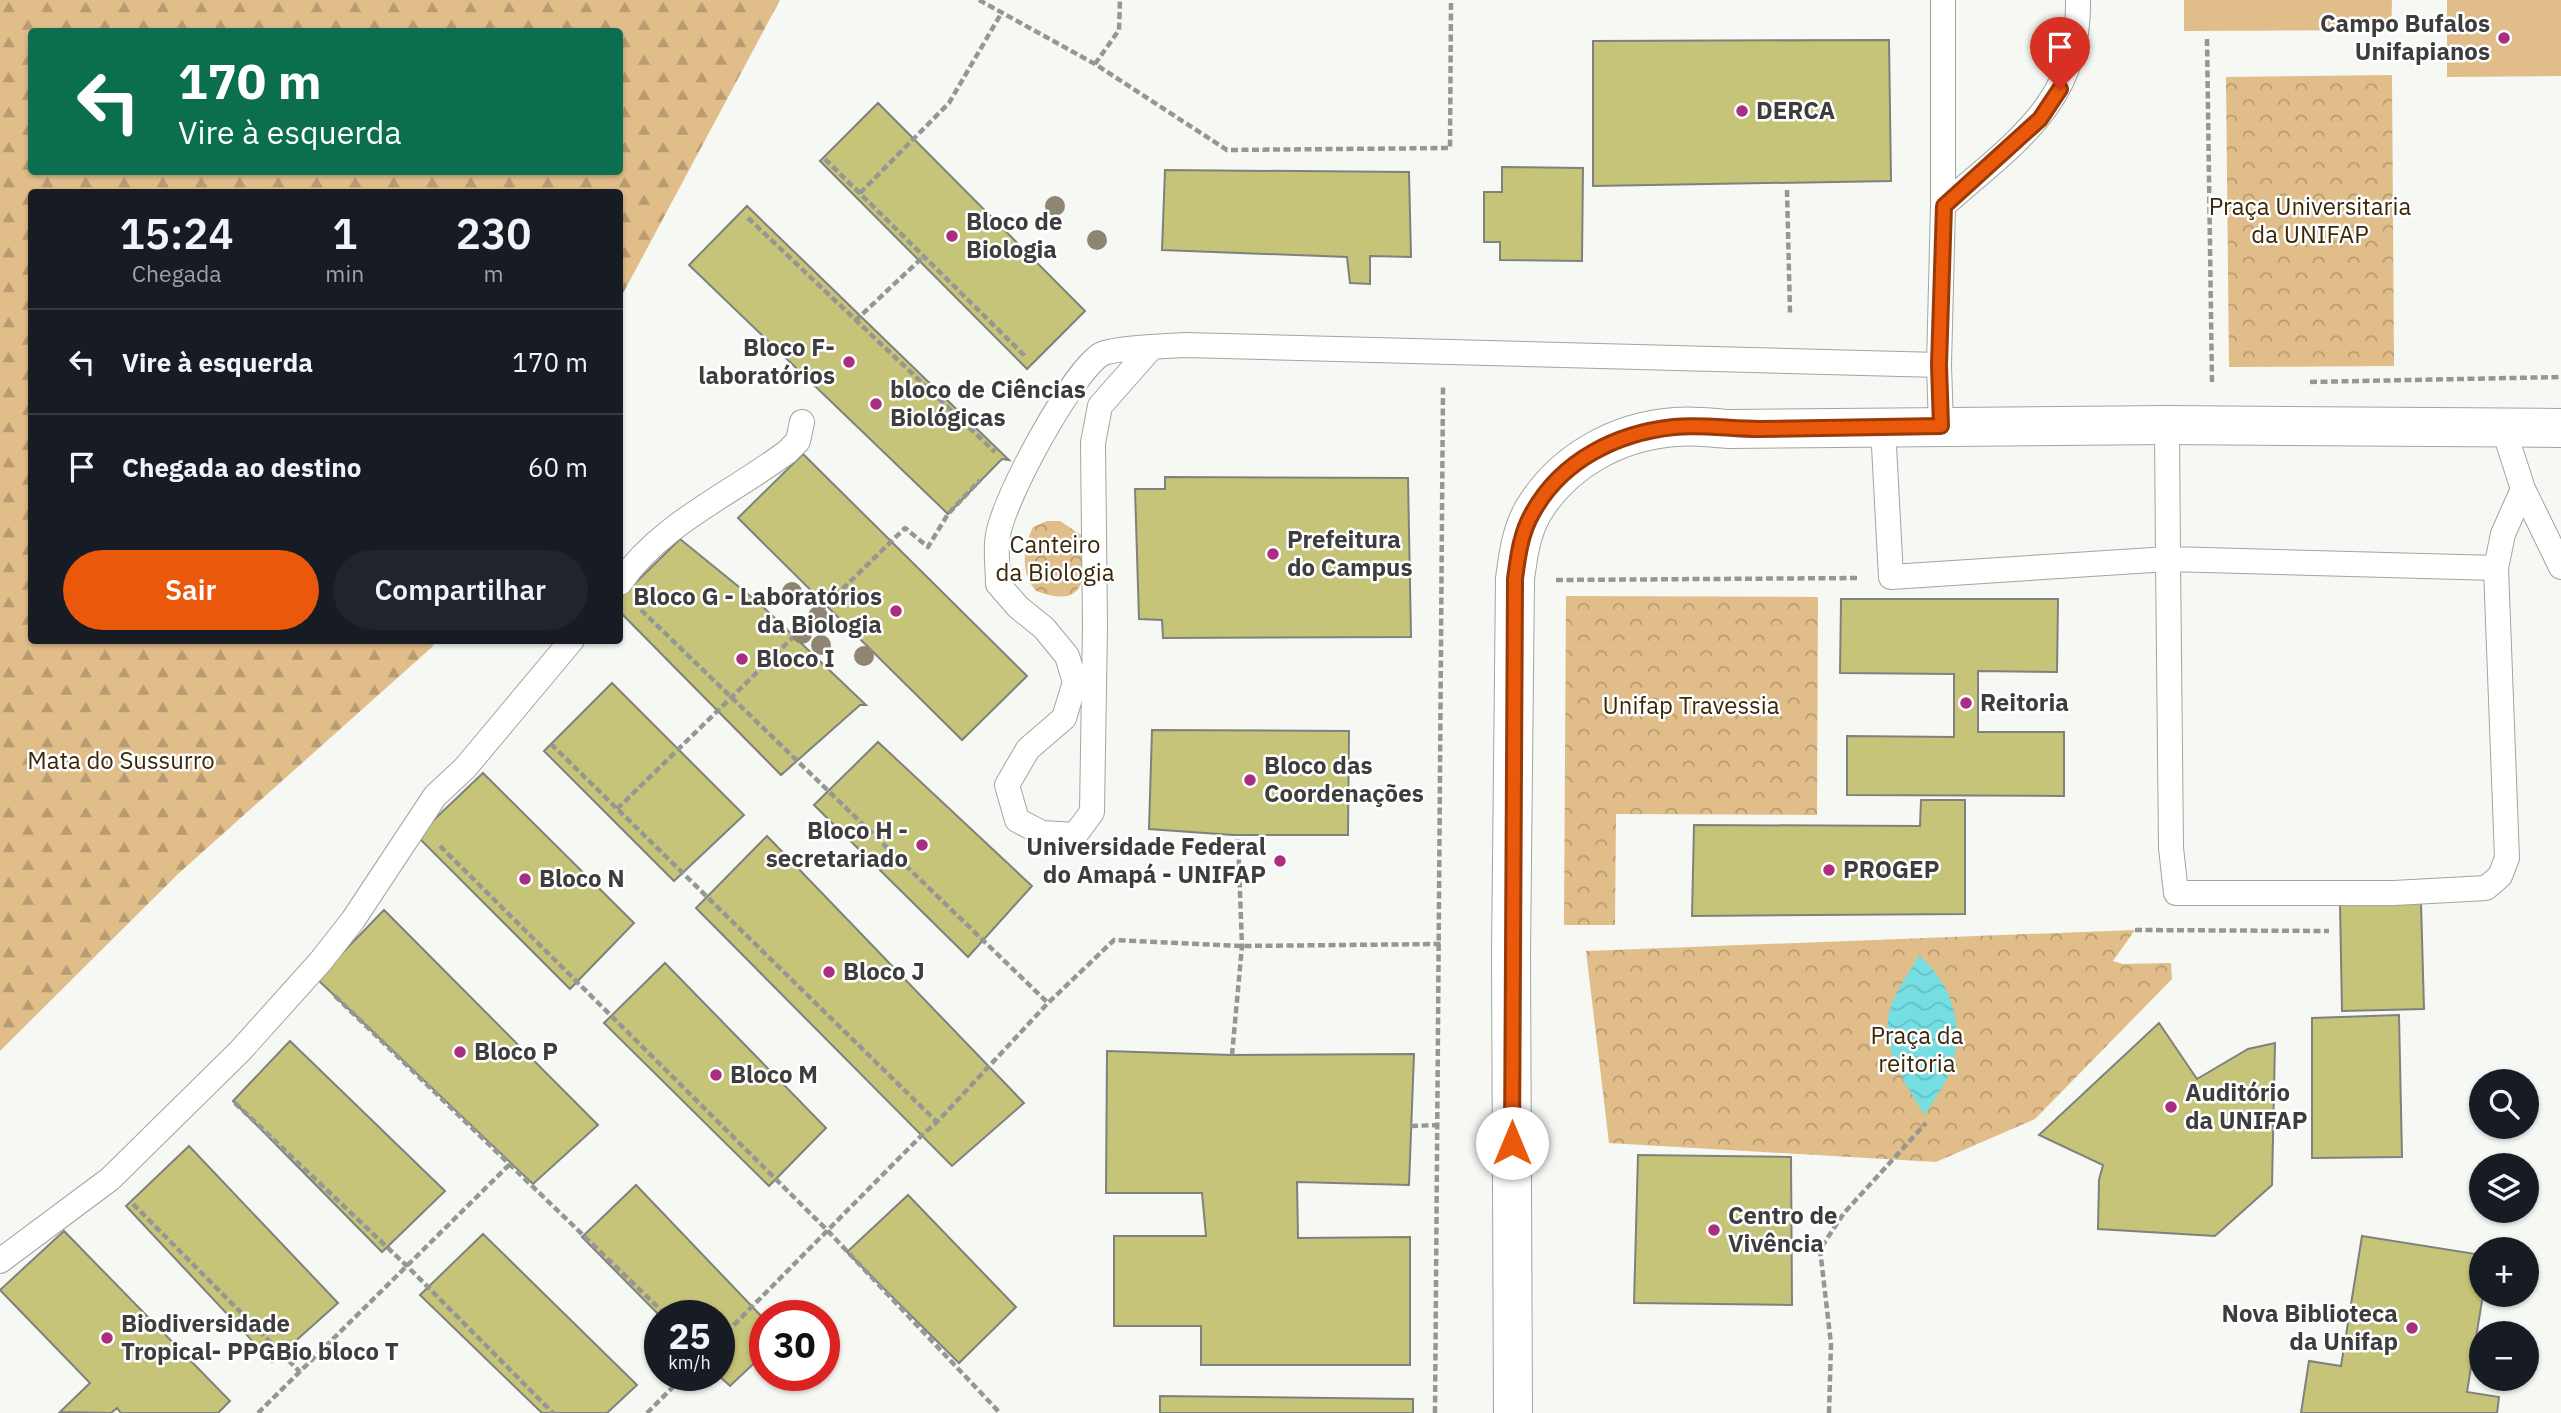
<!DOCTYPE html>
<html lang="pt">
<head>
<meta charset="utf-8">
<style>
  :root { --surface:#171b24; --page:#20242c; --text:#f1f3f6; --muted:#9ea1a6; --line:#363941; --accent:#ea580c }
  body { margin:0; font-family:"IBM Plex Sans",sans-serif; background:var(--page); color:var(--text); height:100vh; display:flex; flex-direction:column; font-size:26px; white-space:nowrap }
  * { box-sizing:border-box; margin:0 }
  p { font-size:23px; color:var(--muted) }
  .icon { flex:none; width:38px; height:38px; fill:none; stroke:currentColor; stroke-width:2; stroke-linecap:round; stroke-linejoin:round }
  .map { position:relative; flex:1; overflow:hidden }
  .side { position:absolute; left:28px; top:189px; width:595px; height:455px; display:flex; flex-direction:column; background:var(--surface); border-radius:7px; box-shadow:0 2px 5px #0004 }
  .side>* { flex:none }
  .banner { position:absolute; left:28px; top:28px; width:595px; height:147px; border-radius:7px; box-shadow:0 2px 5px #0004; background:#0b6e4f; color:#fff; overflow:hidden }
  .tools { position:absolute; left:2469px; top:1069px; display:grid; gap:14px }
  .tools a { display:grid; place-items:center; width:70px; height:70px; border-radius:50%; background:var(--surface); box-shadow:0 2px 5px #0004; font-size:35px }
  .speed { position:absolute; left:644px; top:1300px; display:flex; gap:14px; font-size:35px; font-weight:700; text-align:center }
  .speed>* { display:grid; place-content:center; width:91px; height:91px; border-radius:50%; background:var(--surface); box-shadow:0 2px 5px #0004; line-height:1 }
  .speed small { font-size:18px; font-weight:400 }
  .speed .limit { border:10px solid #d22; background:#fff; color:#111 }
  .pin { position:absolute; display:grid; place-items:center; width:60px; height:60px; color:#fff; margin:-72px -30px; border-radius:50% 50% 50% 0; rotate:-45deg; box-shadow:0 0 7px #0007 }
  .pin .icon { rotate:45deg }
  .me { position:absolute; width:77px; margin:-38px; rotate:0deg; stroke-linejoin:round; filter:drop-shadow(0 0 5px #0008) }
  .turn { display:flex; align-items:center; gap:24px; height:147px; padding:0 35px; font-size:32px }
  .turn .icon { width:91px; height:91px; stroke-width:2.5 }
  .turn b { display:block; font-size:49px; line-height:60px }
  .eta { display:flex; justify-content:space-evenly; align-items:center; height:119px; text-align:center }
  .eta b { font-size:42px; font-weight:600; line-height:49px }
  .button { display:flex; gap:14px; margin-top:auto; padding:14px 35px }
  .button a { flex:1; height:80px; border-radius:42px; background:var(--accent); color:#fff; font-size:28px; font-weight:600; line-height:80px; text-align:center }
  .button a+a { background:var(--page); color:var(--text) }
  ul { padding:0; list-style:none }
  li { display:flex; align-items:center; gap:21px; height:105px; padding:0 35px; border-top:2px solid var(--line) }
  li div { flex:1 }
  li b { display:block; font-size:26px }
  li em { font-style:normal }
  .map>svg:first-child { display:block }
  .forest { fill:url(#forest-firs); fill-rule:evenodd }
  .park { fill:url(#park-crowns) }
  .garden { fill:#e1bd89 }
  .water { fill:url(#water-waves) }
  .building { fill:#c6c478; stroke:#80807c; stroke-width:2 }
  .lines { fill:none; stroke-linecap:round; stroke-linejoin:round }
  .lane-casing { stroke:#a2a5a1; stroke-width:26 }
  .street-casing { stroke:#a2a5a1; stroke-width:40 }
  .path { stroke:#959794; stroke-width:4.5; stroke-dasharray:7 3.5; stroke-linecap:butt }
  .lane { stroke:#fff; stroke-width:24 }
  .street { stroke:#fff; stroke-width:38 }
  .tree { fill:#8e8673 }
  .route-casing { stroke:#983908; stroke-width:18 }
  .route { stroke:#ea580c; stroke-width:12 }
  .poi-dot { fill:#aa2e80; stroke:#fff; stroke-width:2.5 }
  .labels { text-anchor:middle; stroke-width:5; stroke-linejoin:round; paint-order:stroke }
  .poi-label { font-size:24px; font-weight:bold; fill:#3c3d3c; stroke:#fff; text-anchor:start }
  .park-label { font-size:24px; fill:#3a280a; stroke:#fff }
</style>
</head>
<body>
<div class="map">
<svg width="2561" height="1413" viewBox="0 0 2561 1413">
  <defs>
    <pattern id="forest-firs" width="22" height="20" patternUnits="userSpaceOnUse" patternTransform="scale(1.75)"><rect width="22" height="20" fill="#e1bd89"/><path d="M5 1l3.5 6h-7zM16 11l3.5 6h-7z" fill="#b89b71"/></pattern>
    <pattern id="park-crowns" width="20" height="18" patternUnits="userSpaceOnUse" patternTransform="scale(1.75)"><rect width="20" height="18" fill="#e1bd89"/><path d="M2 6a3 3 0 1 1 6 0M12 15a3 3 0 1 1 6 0" fill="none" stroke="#b89b71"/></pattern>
    <pattern id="water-waves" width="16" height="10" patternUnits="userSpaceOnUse" patternTransform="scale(1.75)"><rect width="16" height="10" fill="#75dee2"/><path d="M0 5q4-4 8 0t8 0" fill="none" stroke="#66bfc3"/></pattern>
  </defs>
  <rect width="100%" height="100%" fill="#f5f8f3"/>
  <path class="forest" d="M0,0H780L620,299V192H32V640L436,641L432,647L178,874L0,1051ZM32,32H620V172H32Z"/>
  <path class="park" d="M2392,75L2394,366L2229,367L2226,77Z
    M1047,521H1060L1084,537C1084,577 1089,610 1036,591C1020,572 1023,548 1033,527Z
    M1566,596L1818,597L1817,815L1616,814L1615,925H1564Z
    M2135,930L2113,961L2123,964L2171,963L2172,979L2035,1119L1936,1162L1609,1143L1586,951Z"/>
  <path class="garden" d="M2184,0H2392L2391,30L2184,31Z
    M2447,0H2561V76L2447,77Z"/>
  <path class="water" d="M1919,955C1950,983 1964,1020 1953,1062C1949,1080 1934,1099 1925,1115C1904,1082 1877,1044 1892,1003C1899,986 1911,970 1919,955Z"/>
  <path class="building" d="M1889,40L1891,181L1593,186V41Z
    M878,103L1085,311L1027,369L820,161Z
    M1502,167L1583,168L1582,261L1500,260V242H1484V192H1502Z
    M1165,170L1409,172L1411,257L1370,256V284L1350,283L1347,257L1162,250Z
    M747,206L1009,460L1002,459L948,514L689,265Z
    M803,454L1027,676L962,740L738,518Z
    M1165,477L1408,478L1411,637L1163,638L1162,620L1139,619L1135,489H1165Z
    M680,539L760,604L866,705H860L781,775L620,612V598Z
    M1841,599H2058L2057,672L1978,671V732H2064V796L1847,795V736L1954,737V674L1840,673Z
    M612,683L744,815L674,881L544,751Z
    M1152,730L1349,731L1348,835H1233L1149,829Z
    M878,742L1032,886L968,957L814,805Z
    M483,773L634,923L570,989L417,836Z
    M1921,800H1965V914L1692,916L1694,825L1920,826Z
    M767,836L1024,1103L952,1166L696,908Z
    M2421,903L2424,1009L2342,1011L2340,904Z
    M384,910L598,1125L533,1184L317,979Z
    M665,963L826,1128L769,1186L604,1023Z
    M2399,1015L2402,1157L2312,1158V1018Z
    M2159,1023L2197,1079L2248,1049L2275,1043L2272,1185L2215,1236L2098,1229L2099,1180L2103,1165L2039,1135Z
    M290,1041L445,1191L382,1252L233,1101Z
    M1107,1051L1232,1055L1414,1054L1409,1185L1297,1182L1298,1238L1410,1237V1365H1201V1326H1114V1236H1206L1202,1193H1106Z
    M189,1146L338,1303L272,1362L126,1206Z
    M1638,1155L1791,1157L1792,1305L1634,1303Z
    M636,1185L765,1320V1353L730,1386L719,1376V1316H660L582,1237Z
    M908,1195L1016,1307L959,1363L847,1252Z
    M64,1231L230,1401L218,1413H121L117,1408L111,1413L60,1412L90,1383L0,1290Z
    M483,1234L637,1385L607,1413H542L420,1295Z
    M2362,1236L2482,1255L2483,1295L2467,1392L2499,1397L2497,1413H2301L2309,1361L2341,1366Z
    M1160,1396L1413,1399V1413H1160Z"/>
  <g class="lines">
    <defs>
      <path id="lane" d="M1943,206C2013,143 2080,104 2078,0
        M1152,347L1100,406L1093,443L1095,626L1092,812L1075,835L1042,833L1017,820L1007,785L1028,749L1064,718L1075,682L1067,656L1044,628L1018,607L998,584C998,568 995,550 998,535C1004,498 1070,376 1100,355C1110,348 1169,346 1185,345L1939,365L1941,426
        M1939,365L1943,206V0
        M1883,427L1891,577L2168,559L2167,425
        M2523,489L2561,567
        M2496,568L2507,858L2500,876L2486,888L2394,893H2176L2171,848L2168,559L2496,568L2503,534L2523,489L2503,427
        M620,583C660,524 731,494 787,452L798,441L802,422
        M0,1261L110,1179L240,1051L320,962L353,920L435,796L465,768L572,640"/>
      <path id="street" d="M1513,1413L1511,955L1515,579C1518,556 1521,532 1533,511C1563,461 1618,431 1675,427C1693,425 1712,428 1729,429L2167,425L2561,428"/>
    </defs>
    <use href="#lane" class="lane-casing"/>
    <use href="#street" class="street-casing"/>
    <path class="path" d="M979,0L1095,64L1227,150L1450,148L1451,0
      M2207,39L2212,384
      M1095,64L1119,30L1120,0
      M825,159L1027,358
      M1787,190L1790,313
      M860,193L949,103L1002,12
      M748,218L995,452
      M855,321L925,255
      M2310,382L2561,377
      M1556,580L1859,578
      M641,610L1048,1003
      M551,744L937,1122
      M617,809L905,528L928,547L948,514L980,480
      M440,846L827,1230L1000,1413
      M2135,930L2329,931
      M335,996L667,1316
      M1232,1055L1242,946L1238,839
      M235,1103L408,1267L553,1413
      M1411,1126L1439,1125
      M133,1204L300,1372
      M719,1340L922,1135L937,1122L1048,1003L1114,940L1242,946L1441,944
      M258,1413L511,1163
      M647,1413L684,1376
      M1435,1413L1443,386
      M1829,1413L1831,1344L1820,1249L1844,1213L1926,1123"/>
    <use href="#lane" class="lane"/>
    <use href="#street" class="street"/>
  </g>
  <g class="tree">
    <circle cx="1055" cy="206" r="10"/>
    <circle cx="1097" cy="240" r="10"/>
    <circle cx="792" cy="592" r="10"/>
    <circle cx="818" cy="616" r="10"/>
    <circle cx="802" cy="634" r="10"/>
    <circle cx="821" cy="645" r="10"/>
    <circle cx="864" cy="656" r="10"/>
  </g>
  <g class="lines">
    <defs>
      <path id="route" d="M1512,1143L1515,579C1518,556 1521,532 1533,512C1562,460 1617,433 1674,427C1701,424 1731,429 1759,429C1820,428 1881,427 1941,426L1939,365L1944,206L2040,119L2060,89"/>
    </defs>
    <use href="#route" class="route-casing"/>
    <use href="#route" class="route"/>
  </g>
  <g class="poi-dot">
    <circle cx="2504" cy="38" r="7"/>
    <circle cx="1742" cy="111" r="7"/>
    <circle cx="952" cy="236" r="7"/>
    <circle cx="849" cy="362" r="7"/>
    <circle cx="876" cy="404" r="7"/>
    <circle cx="1273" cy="554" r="7"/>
    <circle cx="896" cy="611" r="7"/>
    <circle cx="742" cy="659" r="7"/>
    <circle cx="1966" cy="703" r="7"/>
    <circle cx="1250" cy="780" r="7"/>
    <circle cx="922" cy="845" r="7"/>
    <circle cx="1280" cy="861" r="7"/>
    <circle cx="1829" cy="870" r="7"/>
    <circle cx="525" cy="879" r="7"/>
    <circle cx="829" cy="972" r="7"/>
    <circle cx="460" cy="1052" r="7"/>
    <circle cx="716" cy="1075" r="7"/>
    <circle cx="2171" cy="1107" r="7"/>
    <circle cx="1714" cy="1230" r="7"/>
    <circle cx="2412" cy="1328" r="7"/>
    <circle cx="107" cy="1338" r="7"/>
  </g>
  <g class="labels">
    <g class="poi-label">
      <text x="2490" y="32" text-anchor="end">Campo Bufalos<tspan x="2490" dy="28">Unifapianos</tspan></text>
      <text x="1756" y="119">DERCA</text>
      <text x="966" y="230">Bloco de<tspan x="966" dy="28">Biologia</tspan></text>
      <text x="835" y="356" text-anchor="end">Bloco F-<tspan x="835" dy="28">laboratórios</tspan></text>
      <text x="890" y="398">bloco de Ciências<tspan x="890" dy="28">Biológicas</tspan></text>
      <text x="1287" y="548">Prefeitura<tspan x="1287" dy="28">do Campus</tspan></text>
      <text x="882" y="605" text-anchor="end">Bloco G - Laboratórios<tspan x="882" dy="28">da Biologia</tspan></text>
      <text x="756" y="667">Bloco I</text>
      <text x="1980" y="711">Reitoria</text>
      <text x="1264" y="774">Bloco das<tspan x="1264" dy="28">Coordenações</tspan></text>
      <text x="908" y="839" text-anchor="end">Bloco H -<tspan x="908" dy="28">secretariado</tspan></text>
      <text x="1266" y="855" text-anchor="end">Universidade Federal<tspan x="1266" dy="28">do Amapá - UNIFAP</tspan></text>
      <text x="1843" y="878">PROGEP</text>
      <text x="539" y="887">Bloco N</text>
      <text x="843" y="980">Bloco J</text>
      <text x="474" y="1060">Bloco P</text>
      <text x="730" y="1083">Bloco M</text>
      <text x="2185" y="1101">Auditório<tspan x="2185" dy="28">da UNIFAP</tspan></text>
      <text x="1728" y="1224">Centro de<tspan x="1728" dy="28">Vivência</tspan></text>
      <text x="2398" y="1322" text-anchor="end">Nova Biblioteca<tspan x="2398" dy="28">da Unifap</tspan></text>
      <text x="121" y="1332">Biodiversidade<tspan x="121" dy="28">Tropical- PPGBio bloco T</tspan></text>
    </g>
    <g class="park-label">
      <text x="2310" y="215">Praça Universitaria<tspan x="2310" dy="28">da UNIFAP</tspan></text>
      <text x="1055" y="553">Canteiro<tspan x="1055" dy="28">da Biologia</tspan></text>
      <text x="1691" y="714">Unifap Travessia</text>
      <text x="121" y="769">Mata do Sussurro</text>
      <text x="1917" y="1044">Praça da<tspan x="1917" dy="28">reitoria</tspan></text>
    </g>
  </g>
</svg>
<div class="tools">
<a><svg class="icon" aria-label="search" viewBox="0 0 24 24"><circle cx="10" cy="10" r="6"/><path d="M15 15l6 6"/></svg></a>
<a><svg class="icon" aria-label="layers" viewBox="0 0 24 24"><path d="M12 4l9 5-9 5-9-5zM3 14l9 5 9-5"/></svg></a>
<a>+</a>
<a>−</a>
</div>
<div class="speed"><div>25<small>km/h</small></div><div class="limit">30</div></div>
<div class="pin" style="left:2060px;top:89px;background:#d93025"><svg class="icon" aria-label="arrive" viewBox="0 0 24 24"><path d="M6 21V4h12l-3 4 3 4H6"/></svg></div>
<svg class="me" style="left:1512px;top:1143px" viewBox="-20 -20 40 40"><circle r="19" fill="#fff"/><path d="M0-13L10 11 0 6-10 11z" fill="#ea580c"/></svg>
<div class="banner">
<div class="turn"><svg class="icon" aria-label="left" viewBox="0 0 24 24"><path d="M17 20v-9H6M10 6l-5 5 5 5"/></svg><div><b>170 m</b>Vire à esquerda</div></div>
</div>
<section class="side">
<div class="eta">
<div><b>15:24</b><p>Chegada</p></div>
<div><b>1</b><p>min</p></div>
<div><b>230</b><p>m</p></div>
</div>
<ul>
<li><svg class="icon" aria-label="left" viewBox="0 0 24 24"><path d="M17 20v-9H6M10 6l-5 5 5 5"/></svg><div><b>Vire à esquerda</b></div><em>170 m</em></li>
<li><svg class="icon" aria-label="arrive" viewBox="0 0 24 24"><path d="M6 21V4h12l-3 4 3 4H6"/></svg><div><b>Chegada ao destino</b></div><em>60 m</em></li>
</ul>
<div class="button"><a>Sair</a><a>Compartilhar</a></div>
</section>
</div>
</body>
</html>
